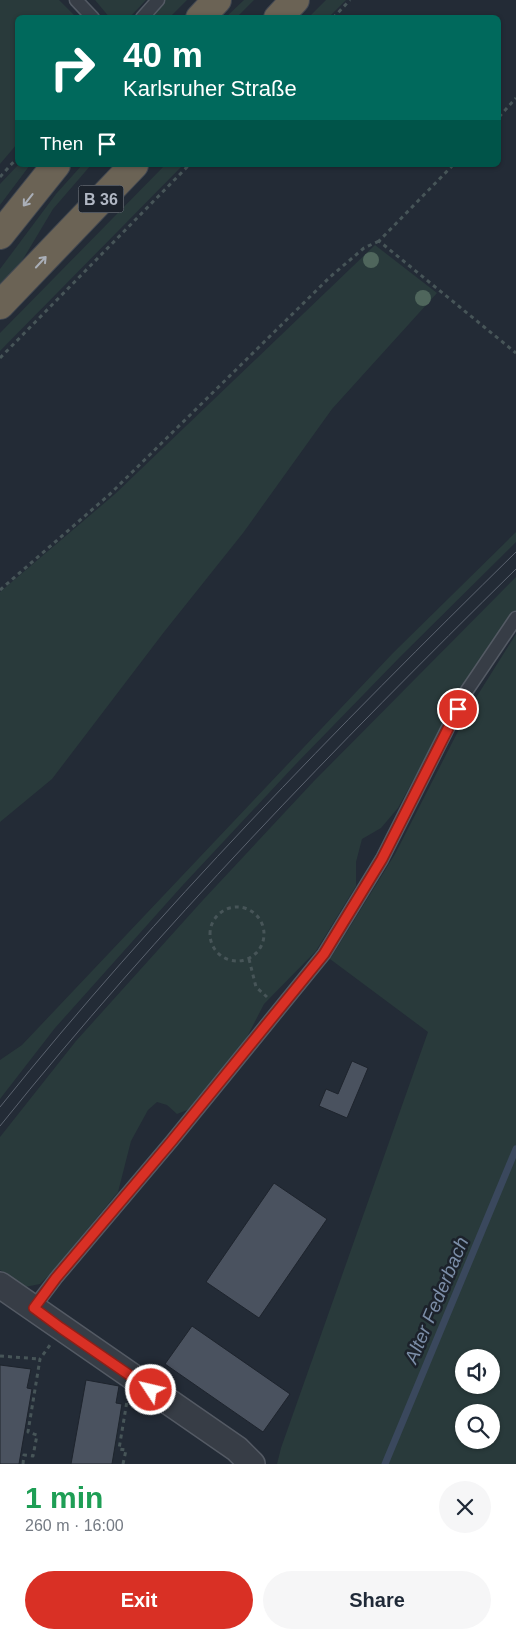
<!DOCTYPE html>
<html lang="en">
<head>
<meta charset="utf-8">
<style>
  :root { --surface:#fff; --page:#f6f6f7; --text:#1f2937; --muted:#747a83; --accent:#d93025 }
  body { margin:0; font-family:Helvetica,sans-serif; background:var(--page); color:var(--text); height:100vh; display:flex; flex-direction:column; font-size:19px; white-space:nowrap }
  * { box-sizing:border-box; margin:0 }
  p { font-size:16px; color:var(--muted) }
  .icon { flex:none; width:28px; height:28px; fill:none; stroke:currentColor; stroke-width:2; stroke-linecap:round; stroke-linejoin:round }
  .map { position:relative; height:1464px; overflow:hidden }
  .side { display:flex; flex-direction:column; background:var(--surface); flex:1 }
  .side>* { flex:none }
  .top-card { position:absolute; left:15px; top:15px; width:486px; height:152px; border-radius:8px; box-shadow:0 1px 4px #0004; background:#00695c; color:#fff; overflow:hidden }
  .fabs { position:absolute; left:455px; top:1349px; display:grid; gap:10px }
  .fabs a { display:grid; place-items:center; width:45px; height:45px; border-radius:50%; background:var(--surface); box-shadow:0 1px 4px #0004; font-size:25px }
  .pin { position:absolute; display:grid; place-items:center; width:42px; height:42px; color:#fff; margin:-21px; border:2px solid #fff; border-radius:50%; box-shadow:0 1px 5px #0007 }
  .me { position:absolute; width:55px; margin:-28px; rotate:305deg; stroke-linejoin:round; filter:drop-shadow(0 0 4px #0008) }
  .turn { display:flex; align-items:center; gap:18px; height:105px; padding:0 25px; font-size:22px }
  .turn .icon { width:65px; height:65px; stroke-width:2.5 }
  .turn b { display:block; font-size:35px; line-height:42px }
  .then { display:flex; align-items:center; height:48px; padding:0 25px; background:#0003; gap:10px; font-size:19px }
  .round { display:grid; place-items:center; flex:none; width:52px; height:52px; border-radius:26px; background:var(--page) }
  .headline { display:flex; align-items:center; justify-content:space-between; height:85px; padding:0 25px }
  h1 { font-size:30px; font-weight:800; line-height:38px; color:#1e9e55 }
  .primary-button { display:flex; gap:10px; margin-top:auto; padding:10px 25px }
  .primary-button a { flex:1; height:58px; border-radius:30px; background:var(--accent); color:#fff; font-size:20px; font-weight:800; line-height:58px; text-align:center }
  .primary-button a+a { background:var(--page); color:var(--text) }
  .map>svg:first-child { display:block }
  .green { fill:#293a3b; fill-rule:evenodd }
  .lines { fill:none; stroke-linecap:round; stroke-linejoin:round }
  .stream { stroke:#3a485d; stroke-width:7 }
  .building { fill:#4a525f; stroke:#1e242d }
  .lane-casing { stroke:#545a64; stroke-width:15 }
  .street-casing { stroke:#545a64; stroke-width:28 }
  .highway-casing { stroke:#414751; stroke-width:30 }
  .path { stroke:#475558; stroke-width:3; stroke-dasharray:4 4; stroke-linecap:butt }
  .lane { stroke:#373d46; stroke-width:12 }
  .street { stroke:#373d46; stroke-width:25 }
  .highway { stroke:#6b6355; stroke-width:28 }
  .tram { stroke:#5b636f; stroke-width:1 }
  .tree { fill:#4f665c }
  .oneway { stroke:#aaafb8 }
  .route-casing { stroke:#8d1f18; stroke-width:12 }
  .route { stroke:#d93025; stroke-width:9 }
  .labels { text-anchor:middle; stroke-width:5; stroke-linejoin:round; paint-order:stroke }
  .shield { fill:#1c222b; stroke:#848a95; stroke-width:1 }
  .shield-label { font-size:16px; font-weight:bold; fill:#b1b7c3 }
  .water-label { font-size:19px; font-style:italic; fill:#7c8ea8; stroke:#1c222b }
</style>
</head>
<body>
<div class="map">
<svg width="516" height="1464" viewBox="0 0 516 1464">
  <rect width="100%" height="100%" fill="#232b36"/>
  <path class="green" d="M0,0H59L76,17L18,18L17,144L0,164Z
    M95,0H146L130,17L110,18Z
    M164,0H187L170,17L148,18Z
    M244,0H254L237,17H226Z
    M326,0H346L329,17H309Z
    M18,165H30L0,205V184Z
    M82,165H91L53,209L16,271L0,293V269L56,194Z
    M165,165H183L0,351V333Z
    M375,245L437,293L332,409L243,533L164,632L52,779L0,822V592L115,494Z
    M516,532V542L400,657L295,765L182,886L55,1028L0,1099V1060L22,1045L393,653Z
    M516,577V610L463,689L398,808L381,828L362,839L356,862V886L316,951L264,1004L246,1039L202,1098L190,1109L177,1114L167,1105L157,1102L148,1110L131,1141L118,1192L52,1272L40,1284L25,1287L0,1270V1137L76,1041L203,900L314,781Z
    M516,634V1464H277L281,1448L428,1032L330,959L395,854L472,704ZM464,1358H491V1385H464ZM464,1412H491V1440H464Z"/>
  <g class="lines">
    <path class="stream" d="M385,1464L516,1149"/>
  </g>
  <path class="building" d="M352,1061L368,1068L347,1118L319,1106L326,1089L338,1094Z
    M274,1183L327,1219L259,1318L206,1282Z
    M192,1326L290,1394L263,1432L165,1364Z
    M0,1365L31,1369L27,1388L32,1389L19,1464H0Z
    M86,1380L119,1386L116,1403L122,1404L112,1464H71Z"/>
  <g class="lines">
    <defs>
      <path id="lane" d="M76,0L93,18
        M142,18L158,0
        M34,1307L56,1278L171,1142L324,954L382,859L466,692L516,618"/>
      <path id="street" d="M0,1285L237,1449L252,1464"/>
      <path id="highway" d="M200,18L217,0
        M278,18L295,0
        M0,235L56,165
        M0,305L134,165"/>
    </defs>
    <use href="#lane" class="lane-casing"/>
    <use href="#street" class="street-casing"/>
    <use href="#highway" class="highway-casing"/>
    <path class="path" d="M333,18L350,0
      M499,117L516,98
      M453,165L379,241L516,353
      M0,177L18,157
      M0,358L189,165
      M0,590L110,494L330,277L364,248L379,241
      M210 934a27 27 0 1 1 54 0a27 27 0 1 1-54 0Z
      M249,959L256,987L267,997
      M0,1356L40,1359
      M23,1464L24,1455L33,1456L37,1435L28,1432L40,1359L50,1345
      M123,1464L126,1450L119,1449L127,1401"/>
    <use href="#lane" class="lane"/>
    <use href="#street" class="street"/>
    <use href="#highway" class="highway"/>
    <path class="tram" d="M0,1107C158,910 336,729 516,552
      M0,1126C159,928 336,746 516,569"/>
  </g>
  <g class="tree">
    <circle cx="371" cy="260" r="8"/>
    <circle cx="423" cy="298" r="8"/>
  </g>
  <defs><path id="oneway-shaft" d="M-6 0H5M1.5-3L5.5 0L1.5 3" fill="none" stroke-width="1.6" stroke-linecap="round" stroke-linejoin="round" transform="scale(1.25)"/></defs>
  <g class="oneway">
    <use href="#oneway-shaft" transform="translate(28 200) rotate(128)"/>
    <use href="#oneway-shaft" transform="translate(41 262) rotate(-47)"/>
  </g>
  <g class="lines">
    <defs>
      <path id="route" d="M151,1390L61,1328L34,1308L56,1278L171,1142L324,954L382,859L458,709"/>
    </defs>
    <use href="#route" class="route-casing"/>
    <use href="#route" class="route"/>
  </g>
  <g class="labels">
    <rect class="shield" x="78.5" y="185.5" width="45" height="27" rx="4"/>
    <g class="shield-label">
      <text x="101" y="205">B 36</text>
    </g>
    <g class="water-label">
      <text transform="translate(436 1300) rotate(-67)" y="7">Alter Federbach</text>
    </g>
  </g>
</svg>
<div class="fabs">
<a><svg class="icon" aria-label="sound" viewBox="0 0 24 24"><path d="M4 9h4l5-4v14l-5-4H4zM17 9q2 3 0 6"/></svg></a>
<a><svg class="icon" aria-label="search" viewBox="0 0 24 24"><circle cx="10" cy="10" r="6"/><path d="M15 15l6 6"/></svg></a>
</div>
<div class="pin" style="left:458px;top:709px;background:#d93025"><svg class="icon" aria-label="arrive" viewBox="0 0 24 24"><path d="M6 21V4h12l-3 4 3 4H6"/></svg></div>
<svg class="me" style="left:151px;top:1390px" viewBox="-20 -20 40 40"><circle r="17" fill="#d93025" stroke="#fff" stroke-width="3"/><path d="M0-11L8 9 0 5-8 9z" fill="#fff"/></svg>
<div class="top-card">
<div class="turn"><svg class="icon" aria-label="right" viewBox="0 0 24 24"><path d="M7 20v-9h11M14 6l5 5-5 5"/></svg><div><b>40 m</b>Karlsruher Straße</div></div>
<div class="then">Then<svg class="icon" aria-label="arrive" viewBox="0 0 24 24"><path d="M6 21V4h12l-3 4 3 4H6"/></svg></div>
</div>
</div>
<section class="side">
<div class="headline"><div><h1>1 min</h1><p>260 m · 16:00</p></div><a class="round"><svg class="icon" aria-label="close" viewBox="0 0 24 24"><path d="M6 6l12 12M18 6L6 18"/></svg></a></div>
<div class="primary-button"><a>Exit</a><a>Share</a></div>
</section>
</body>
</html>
